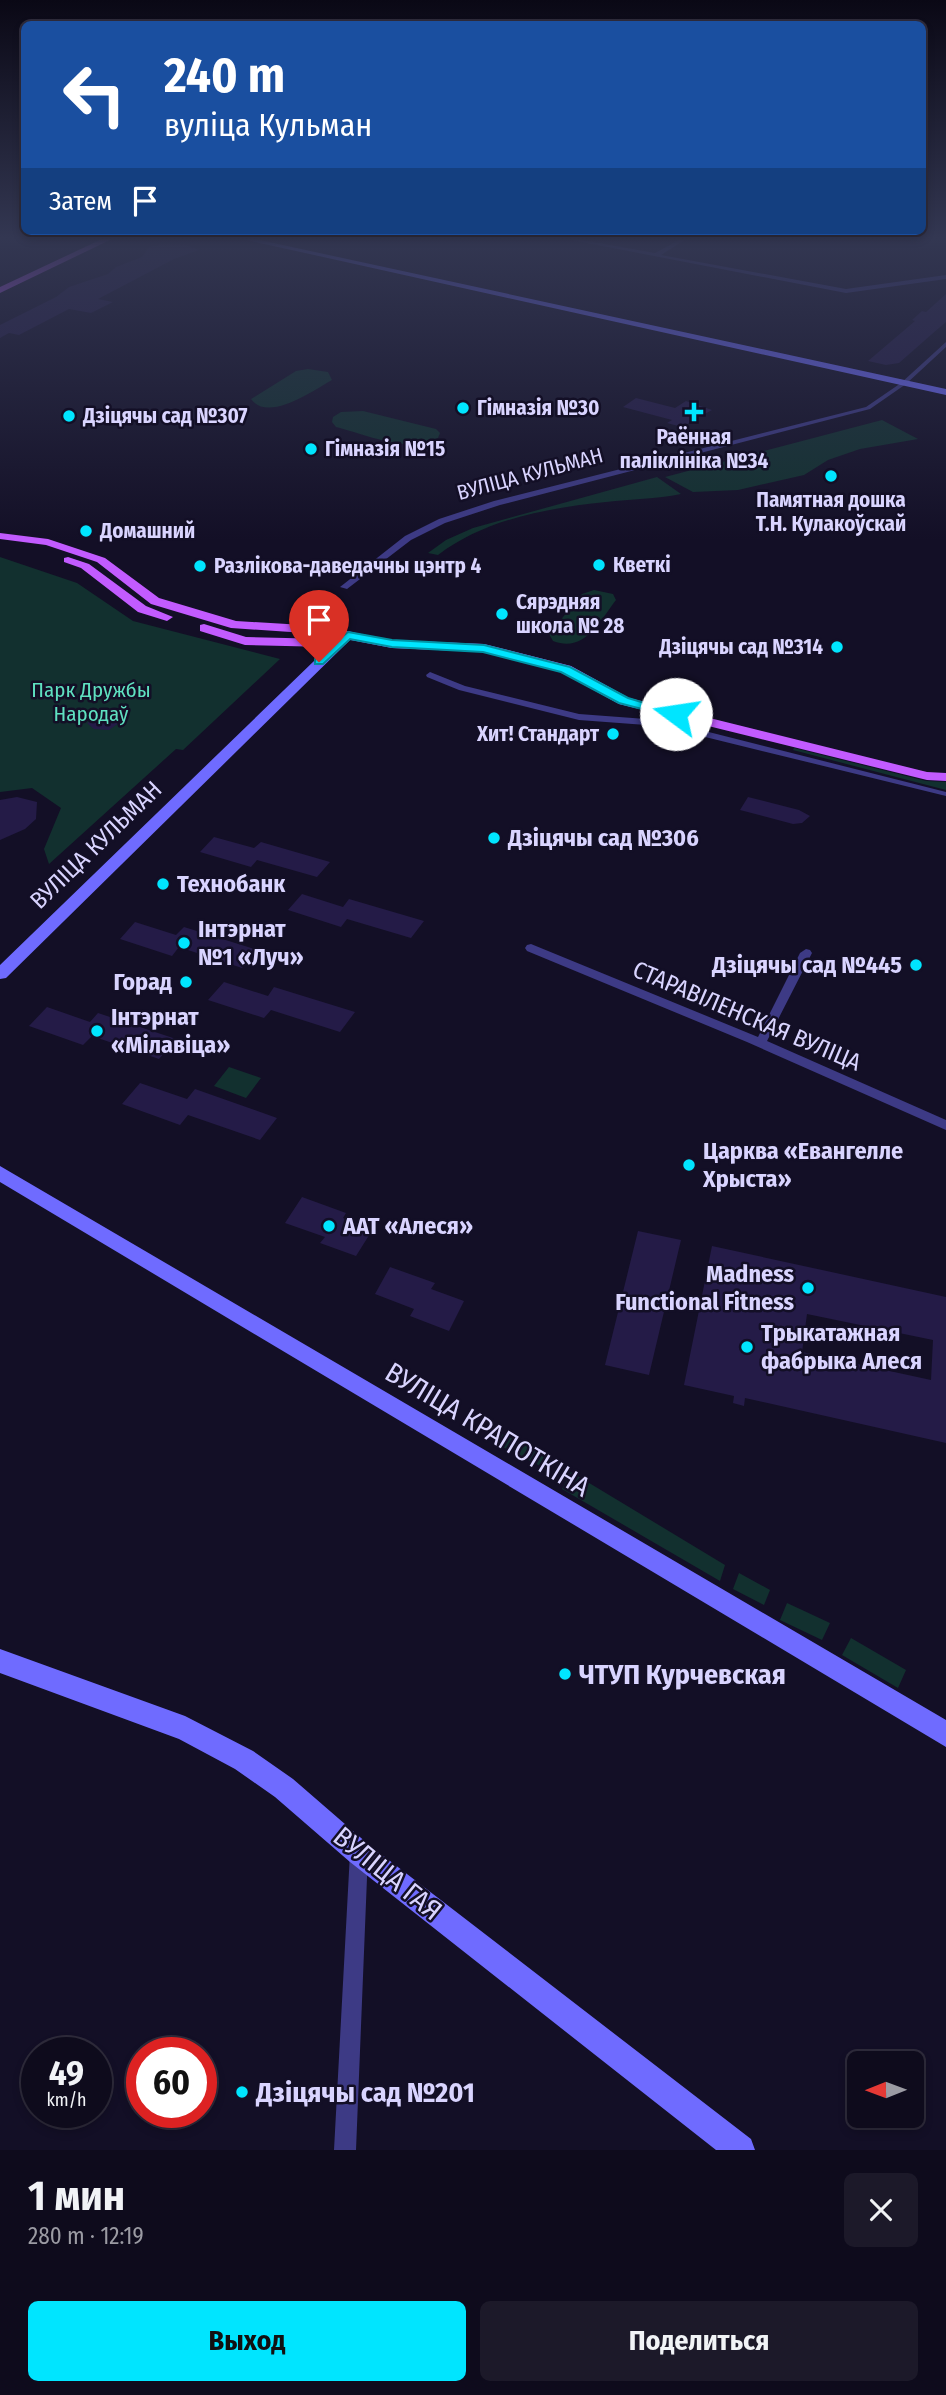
<!DOCTYPE html>
<html lang="ru">
<head>
<meta charset="utf-8">
<style>
  :root { --surface:#0e0b1c; --page:#1c1929; --text:#f1f3f6; --muted:#9b9ba3; --line:#2e2b3b; --accent:#00e5ff }
  body { margin:0; font-family:"Fira Sans Condensed",sans-serif; background:var(--page); color:var(--text); height:100vh; display:flex; flex-direction:column; font-size:26px; white-space:nowrap }
  * { box-sizing:border-box; margin:0 }
  p { font-size:23px; color:var(--muted) }
  .icon { flex:none; width:38px; height:38px; fill:none; stroke:currentColor; stroke-width:2; stroke-linecap:round; stroke-linejoin:round }
  .map { position:relative; height:2150px; overflow:hidden }
  .drawer { display:flex; flex-direction:column; background:var(--surface); flex:1 }
  .drawer>* { flex:none }
  .hud { position:absolute; left:21px; top:21px; width:905px; height:214px; border-radius:10px; box-shadow:0 4px 10px #0003,0 0 0 2px var(--line); background:#1a4fa0; color:#fff; overflow:hidden }
  .needle { width:46px; rotate:269deg }
  .controls { position:absolute; left:847px; top:2051px; display:grid; gap:14px }
  .controls a { display:grid; place-items:center; width:77px; height:77px; border-radius:10px; background:var(--surface); box-shadow:0 4px 10px #0003,0 0 0 2px var(--line); font-size:35px }
  .speed { position:absolute; left:21px; top:2037px; display:flex; gap:14px; font-size:35px; font-weight:700; text-align:center }
  .speed>* { display:grid; place-content:center; width:91px; height:91px; border-radius:50%; background:var(--surface); box-shadow:0 4px 10px #0003,0 0 0 2px var(--line); line-height:1 }
  .speed small { font-size:18px; font-weight:400 }
  .speed .limit { border:10px solid #d22; background:#fff; color:#111 }
  .pin { position:absolute; display:grid; place-items:center; width:60px; height:60px; color:#fff; margin:-72px -30px; border-radius:50% 50% 50% 0; rotate:-45deg; box-shadow:0 0 7px #0007 }
  .pin .icon { rotate:45deg }
  .me { position:absolute; width:77px; margin:-38px; rotate:284deg; stroke-linejoin:round; filter:drop-shadow(0 0 5px #0008) }
  .turn { display:flex; align-items:center; gap:24px; height:147px; padding:0 28px; font-size:32px }
  .turn .icon { width:91px; height:91px; stroke-width:2.5 }
  .turn b { display:block; font-size:49px; line-height:60px }
  .then { display:flex; align-items:center; height:66px; padding:0 28px; background:#0003; gap:14px; font-size:26px }
  .round { display:grid; place-items:center; flex:none; width:74px; height:74px; border-radius:10px; background:var(--page) }
  .summary { display:flex; align-items:center; justify-content:space-between; height:119px; padding:0 28px }
  h1 { font-size:42px; font-weight:700; line-height:52px }
  .primary-button { display:flex; gap:14px; margin-top:auto; padding:14px 28px }
  .primary-button a { flex:1; height:80px; border-radius:10px; background:var(--accent); color:#111; font-size:28px; font-weight:700; line-height:80px; text-align:center }
  .primary-button a+a { background:var(--page); color:var(--text) }
  .map>svg:first-child { display:block }
  .green { fill:#12302f }
  .building { fill:#241b47; fill-rule:evenodd }
  .lines { fill:none; stroke-linecap:round; stroke-linejoin:round }
  .street { fill:#3d3a85; fill-rule:evenodd }
  .secondary { fill:#6f6bff; fill-rule:evenodd }
  .primary { fill:#c25bff; fill-rule:evenodd }
  .route { fill:#00e5ff; stroke:#0095a6; stroke-width:2 }
  .poi-dot { fill:#00e5ff; stroke:#130f26; stroke-width:2.5 }
  .labels { text-anchor:middle; stroke-width:5; stroke-linejoin:round; paint-order:stroke }
  .far-poi-label { font-size:21px; font-weight:bold; fill:#d9d4ff; stroke:#130f26; text-anchor:start }
  .far-street-label { font-size:21px; fill:#d9d4ff; stroke:#130f26 }
  .far-park-label { font-size:21px; fill:#5fe0c0; stroke:#130f26 }
  .poi-label { font-size:24px; font-weight:bold; fill:#d9d4ff; stroke:#130f26; text-anchor:start }
  .street-label { font-size:24px; fill:#d9d4ff; stroke:#130f26 }
  .near-street-label { font-size:28px; fill:#d9d4ff; stroke:#130f26 }
  .near-poi-label { font-size:28px; font-weight:bold; fill:#d9d4ff; stroke:#130f26; text-anchor:start }
</style>
</head>
<body>
<div class="map">
<svg width="946" height="2150" viewBox="0 0 946 2150">
  <rect width="100%" height="100%" fill="#130f26"/>
  <path class="green" d="M308,369L328,372L332,380C314,390 268,423 251,399L296,371Z
    M363,411L436,429L440,433L438,438C413,455 364,434 336,427L332,422L333,417L341,412Z
    M882,420L918,439L860,449L828,460L804,475L738,490L693,492L665,477Z
    M657,477L681,494C656,499 631,499 606,502C548,508 485,519 438,555L428,553L446,540L473,528Z
    M0,557L77,583L133,621L280,659L183,750L176,749L49,864L44,849L61,808L32,788L0,792Z
    M594,590L613,594L616,600C599,622 585,653 553,641L549,634L582,594Z
    M794,748L926,781L946,782V790L793,750Z
    M229,1067L261,1078L246,1098L214,1086Z
    M503,1434L553,1460L548,1470L495,1443Z
    M571,1472L725,1565L720,1581L562,1489Z
    M739,1573L770,1590L764,1605L733,1589Z
    M787,1603L830,1623L822,1640L780,1620Z
    M851,1638L906,1670L898,1688L842,1655Z"/>
  <path class="building" d="M163,244L186,245L199,250L174,259L98,299L113,302L91,313L69,309L19,335L9,333L0,338V325L56,297L69,287L108,274L116,267L142,257L149,247Z
    M946,294V322L932,334L899,363L886,365L868,361L915,321L912,320L922,311L926,312Z
    M636,398L675,408L686,401L712,410L682,427L667,423L672,420L623,407Z
    M104,715H113L123,720L109,730L94,729L87,723Z
    M17,797L37,802L36,819L25,829L0,840V800Z
    M748,797L799,810L810,816L802,823L793,824L740,810Z
    M214,837L254,848L261,842L330,862L317,877L257,860L251,867L200,852Z
    M302,894L343,907L349,899L424,921L411,938L347,919L341,927L288,910Z
    M135,922L176,935L184,927L258,950L242,968L179,947L172,956L120,939Z
    M224,982L268,996L274,987L355,1012L340,1032L271,1010L264,1018L208,1000Z
    M47,1007L90,1022L98,1013L176,1039L159,1059L92,1036L83,1045L29,1026Z
    M140,1083L187,1099L195,1089L277,1118L260,1140L188,1115L180,1125L122,1104Z
    M302,1197L346,1213L343,1218L373,1229L356,1256L320,1243L325,1237L285,1223Z
    M638,1231L681,1240L649,1375L605,1365Z
    M712,1246L946,1297V1443L745,1398L744,1406L733,1403L734,1396L684,1385ZM807,1314L933,1340L931,1380L802,1352Z
    M390,1267L435,1283L431,1289L464,1301L449,1331L410,1316L414,1309L375,1294Z"/>
  <g class="lines">
    <path class="street" d="M566,239H576L655,253L681,239H686L661,255L846,289L946,275V279L846,293Z
      M946,342V347L906,384L870,409L500,505L445,523L411,540L347,589L340,587L405,536L439,519L494,501L866,407L901,383Z
      M430,672L465,686L579,714L646,719L689,727L946,792V796L689,733L646,725L579,720L459,690L427,677L426,675Z
      M531,944L758,1037L800,953L806,949L810,950L812,953L767,1041L946,1120V1130L747,1042L527,951L525,948L527,945Z
      M359,1844L366,1846L368,1853L356,2150H334L350,1853L352,1846Z"/>
    <path class="secondary" d="M242,239H255L946,389V395Z
      M348,631L352,632V638L6,978L0,979V965L344,632Z
      M0,1166L946,1720V1747L0,1182Z
      M0,1649L185,1716L253,1751L293,1779L368,1844L751,2139L755,2150H716L350,1862L275,1797L235,1769L179,1739L0,1673Z"/>
    <path class="primary" d="M102,239H112L0,293V287Z
      M0,533L48,539L105,558L159,598L236,621L320,626L392,640L484,644L571,666L629,698L927,772L946,773V781L927,780L619,704L561,672L484,652L392,648L320,634L231,628L151,604L97,562L46,545L0,539Z
      M68,557L89,564L146,606L173,617L167,621L138,612L81,568L64,562V558Z
      M204,624L246,637L328,639L334,643L328,647L245,645L200,631V625Z"/>
  </g>
  <linearGradient id="sky" x2="0" y2="1"><stop stop-color="#0a0815"/><stop offset="0.44" stop-color="#333752"/><stop offset="1" stop-color="#333752" stop-opacity="0"/></linearGradient>
  <rect width="946" height="540" fill="url(#sky)"/>
  <path class="route" d="M348,632L392,640L484,645L570,667L628,698L682,714L676,718L619,703L561,672L483,652L392,647L350,639L323,664H315V659Z"/>
  <g class="poi-dot">
    <circle cx="463" cy="408" r="7"/>
    <path d="M690.5 401.5h7v7h7v7h-7v7h-7v-7h-7v-7h7z"/>
    <circle cx="69" cy="416" r="7"/>
    <circle cx="311" cy="449" r="7"/>
    <circle cx="831" cy="476" r="7"/>
    <circle cx="86" cy="531" r="7"/>
    <circle cx="599" cy="565" r="7"/>
    <circle cx="200" cy="566" r="7"/>
    <circle cx="502" cy="614" r="7"/>
    <circle cx="837" cy="647" r="7"/>
    <circle cx="613" cy="734" r="7"/>
    <circle cx="494" cy="838" r="7"/>
    <circle cx="163" cy="884" r="7"/>
    <circle cx="184" cy="943" r="7"/>
    <circle cx="916" cy="965" r="7"/>
    <circle cx="186" cy="982" r="7"/>
    <circle cx="97" cy="1031" r="7"/>
    <circle cx="689" cy="1165" r="7"/>
    <circle cx="329" cy="1226" r="7"/>
    <circle cx="808" cy="1288" r="7"/>
    <circle cx="747" cy="1347" r="7"/>
    <circle cx="565" cy="1674" r="7"/>
    <circle cx="242" cy="2092" r="7"/>
  </g>
  <g class="labels">
    <g class="far-poi-label">
      <text x="477" y="415">Гімназія №30</text>
      <text x="83" y="423">Дзіцячы сад №307</text>
      <text x="694" y="444" text-anchor="middle">Раённая<tspan x="694" dy="24">паліклініка №34</tspan></text>
      <text x="325" y="456">Гімназія №15</text>
      <text x="831" y="507" text-anchor="middle">Памятная дошка<tspan x="831" dy="24">Т.Н. Кулакоўскай</tspan></text>
      <text x="100" y="538">Домашний</text>
      <text x="613" y="572">Кветкі</text>
      <text x="214" y="573">Разлікова-даведачны цэнтр 4</text>
      <text x="516" y="609">Сярэдняя<tspan x="516" dy="24">школа № 28</tspan></text>
      <text x="823" y="654" text-anchor="end">Дзіцячы сад №314</text>
      <text x="599" y="741" text-anchor="end">Хит! Стандарт</text>
    </g>
    <g class="far-street-label">
      <text transform="translate(530 474) rotate(-15)" y="7">ВУЛІЦА КУЛЬМАН</text>
    </g>
    <g class="far-park-label">
      <text x="91" y="697">Парк Дружбы<tspan x="91" dy="24">Народаў</tspan></text>
    </g>
    <g class="poi-label">
      <text x="508" y="846">Дзіцячы сад №306</text>
      <text x="177" y="892">Технобанк</text>
      <text x="198" y="937">Інтэрнат<tspan x="198" dy="28">№1 «Луч»</tspan></text>
      <text x="902" y="973" text-anchor="end">Дзіцячы сад №445</text>
      <text x="172" y="990" text-anchor="end">Горад</text>
      <text x="111" y="1025">Інтэрнат<tspan x="111" dy="28">«Мілавіца»</tspan></text>
      <text x="703" y="1159">Царква «Евангелле<tspan x="703" dy="28">Хрыста»</tspan></text>
      <text x="343" y="1234">ААТ «Алеся»</text>
      <text x="794" y="1282" text-anchor="end">Madness<tspan x="794" dy="28">Functional Fitness</tspan></text>
      <text x="761" y="1341">Трыкатажная<tspan x="761" dy="28">фабрыка Алеся</tspan></text>
    </g>
    <g class="street-label">
      <text transform="translate(96 845) rotate(-44)" y="8">ВУЛІЦА КУЛЬМАН</text>
      <text transform="translate(747 1016) rotate(23)" y="8">СТАРАВІЛЕНСКАЯ ВУЛІЦА</text>
    </g>
    <g class="near-street-label">
      <text transform="translate(488 1429) rotate(31)" y="10">ВУЛІЦА КРАПОТКІНА</text>
      <text transform="translate(388 1873) rotate(39)" y="10">ВУЛІЦА ГАЯ</text>
    </g>
    <g class="near-poi-label">
      <text x="579" y="1684">ЧТУП Курчевская</text>
      <text x="256" y="2102">Дзіцячы сад №201</text>
    </g>
  </g>
</svg>
<div class="controls">
<a><svg class="needle" viewBox="-14 -14 28 28"><path d="M0-13l5 13h-10z" fill="#e53935"/><path d="M0 13l5-13h-10z" fill="#9b9ba3"/></svg></a>
</div>
<div class="speed"><div>49<small>km/h</small></div><div class="limit">60</div></div>
<div class="pin" style="left:319px;top:662px;background:#d93025"><svg class="icon" aria-label="arrive" viewBox="0 0 24 24"><path d="M6 21V4h12l-3 4 3 4H6"/></svg></div>
<svg class="me" style="left:676px;top:714px" viewBox="-20 -20 40 40"><circle r="19" fill="#fff"/><path d="M0-13L10 11 0 6-10 11z" fill="#00e5ff"/></svg>
<div class="hud">
<div class="turn"><svg class="icon" aria-label="left" viewBox="0 0 24 24"><path d="M17 20v-9H6M10 6l-5 5 5 5"/></svg><div><b>240 m</b>вуліца Кульман</div></div>
<div class="then">Затем<svg class="icon" aria-label="arrive" viewBox="0 0 24 24"><path d="M6 21V4h12l-3 4 3 4H6"/></svg></div>
</div>
</div>
<section class="drawer">
<div class="summary"><div><h1>1 мин</h1><p>280 m · 12:19</p></div><a class="round"><svg class="icon" aria-label="close" viewBox="0 0 24 24"><path d="M6 6l12 12M18 6L6 18"/></svg></a></div>
<div class="primary-button"><a>Выход</a><a>Поделиться</a></div>
</section>
</body>
</html>
